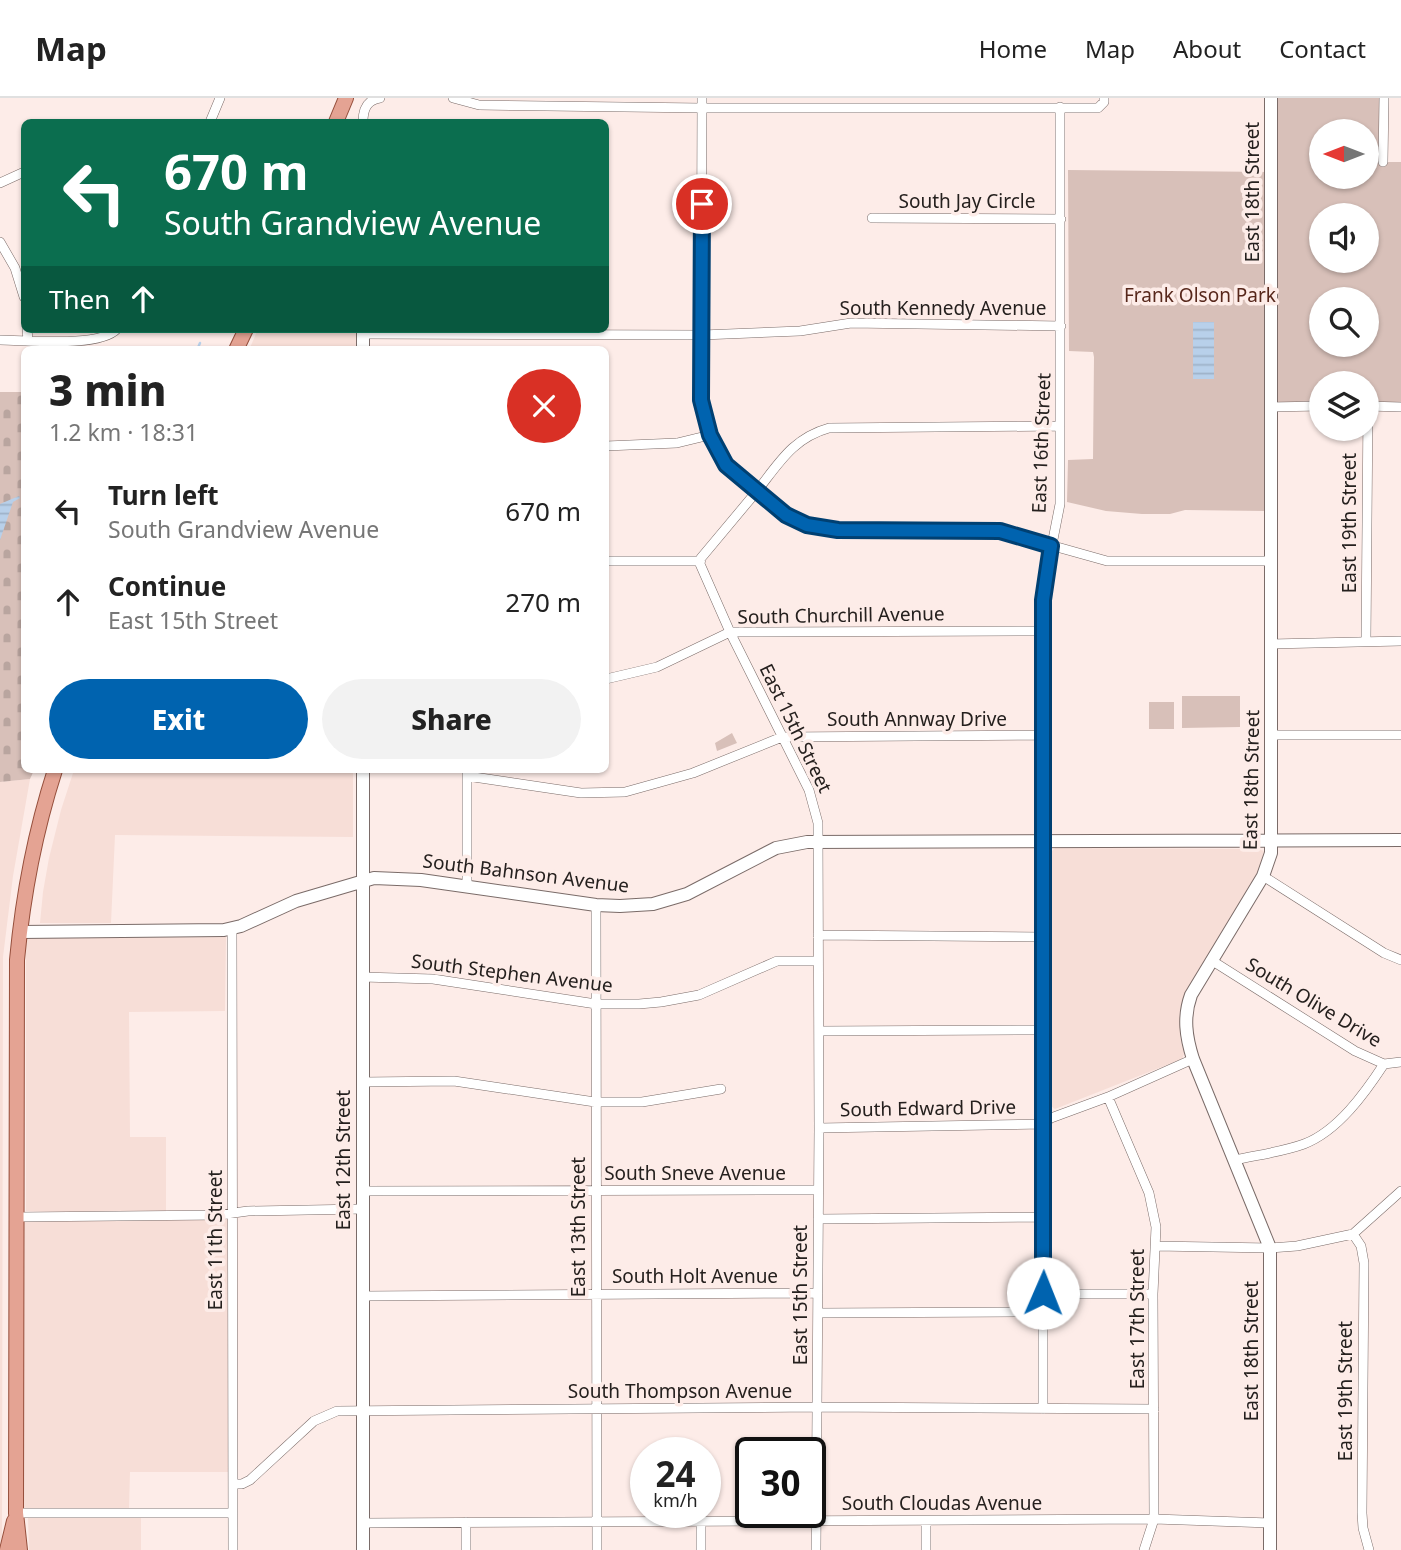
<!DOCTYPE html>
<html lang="en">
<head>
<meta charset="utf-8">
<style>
  :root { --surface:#fff; --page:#f2f2f2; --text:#222; --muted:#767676; --line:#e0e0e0; --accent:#0063af }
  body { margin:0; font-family:"Noto Sans",sans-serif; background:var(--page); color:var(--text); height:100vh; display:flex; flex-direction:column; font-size:26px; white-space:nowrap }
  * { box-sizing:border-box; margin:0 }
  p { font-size:23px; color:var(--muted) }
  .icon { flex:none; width:38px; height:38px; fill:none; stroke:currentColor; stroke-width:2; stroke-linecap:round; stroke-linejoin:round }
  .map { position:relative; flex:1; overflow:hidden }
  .panel { position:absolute; left:21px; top:248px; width:588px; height:427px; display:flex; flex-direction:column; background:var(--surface); border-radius:10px; box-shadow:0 2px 5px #0004 }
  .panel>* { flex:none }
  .top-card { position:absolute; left:21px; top:21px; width:588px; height:214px; border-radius:10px; box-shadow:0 2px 5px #0004; background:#0b6e4f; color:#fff; overflow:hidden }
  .needle { width:46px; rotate:270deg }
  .controls { position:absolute; left:1309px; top:21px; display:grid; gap:14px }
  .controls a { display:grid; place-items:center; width:70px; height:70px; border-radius:50%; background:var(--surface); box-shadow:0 2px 5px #0004; font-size:35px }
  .speed { position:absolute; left:630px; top:1339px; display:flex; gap:14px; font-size:35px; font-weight:700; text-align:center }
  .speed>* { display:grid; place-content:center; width:91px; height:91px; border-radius:50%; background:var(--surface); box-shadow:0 2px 5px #0004; line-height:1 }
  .speed small { font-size:18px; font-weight:400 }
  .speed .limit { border:4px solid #111; border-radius:10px; background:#fff; color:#111 }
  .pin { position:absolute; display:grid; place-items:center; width:60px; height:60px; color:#fff; margin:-30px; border:4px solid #fff; border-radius:50%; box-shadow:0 2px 7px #0007 }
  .me { position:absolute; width:77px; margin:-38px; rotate:1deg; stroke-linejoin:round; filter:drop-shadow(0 0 5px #0008) }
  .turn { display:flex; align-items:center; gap:24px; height:147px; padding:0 28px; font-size:32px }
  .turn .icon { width:91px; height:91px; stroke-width:2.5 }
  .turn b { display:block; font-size:49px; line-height:60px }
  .then { display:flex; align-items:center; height:66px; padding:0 28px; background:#0003; gap:14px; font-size:26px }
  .round { display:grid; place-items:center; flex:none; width:74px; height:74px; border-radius:37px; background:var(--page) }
  .overview { display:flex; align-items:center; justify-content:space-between; height:119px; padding:0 28px }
  h1 { font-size:42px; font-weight:800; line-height:52px }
  .cta { display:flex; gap:14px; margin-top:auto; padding:14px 28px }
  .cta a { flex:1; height:80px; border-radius:42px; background:var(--accent); color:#fff; font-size:28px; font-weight:800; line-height:80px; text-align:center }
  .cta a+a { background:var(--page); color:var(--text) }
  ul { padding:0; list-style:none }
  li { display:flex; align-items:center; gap:21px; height:91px; padding:0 28px }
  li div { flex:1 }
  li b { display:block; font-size:26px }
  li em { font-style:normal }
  header { display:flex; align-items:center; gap:42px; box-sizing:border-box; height:98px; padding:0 35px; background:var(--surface); border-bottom:2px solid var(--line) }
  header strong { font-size:33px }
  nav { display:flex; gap:38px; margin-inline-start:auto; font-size:24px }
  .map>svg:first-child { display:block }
  .built { fill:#f7ded7 }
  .cemetery { fill:url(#cemetery-stones) }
  .green { fill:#d8c0b9; fill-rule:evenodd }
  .water { fill:url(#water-rules) }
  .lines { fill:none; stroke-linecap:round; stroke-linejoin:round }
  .stream { stroke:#b8d0ea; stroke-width:2.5 }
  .street-casing { stroke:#7a6b68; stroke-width:10 }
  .secondary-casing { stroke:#7a6b68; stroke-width:14 }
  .primary-casing { stroke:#954e3b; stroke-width:16 }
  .street { stroke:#fff; stroke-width:9 }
  .secondary { stroke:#fff; stroke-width:12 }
  .primary { stroke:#e4a393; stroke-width:14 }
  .route-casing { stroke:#004072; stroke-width:18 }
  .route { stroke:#0063af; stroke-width:12 }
  .labels { text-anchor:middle; stroke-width:7; stroke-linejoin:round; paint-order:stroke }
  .street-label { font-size:19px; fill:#25201e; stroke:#fdece8 }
  .park-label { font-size:19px; fill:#57271b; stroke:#fdece8 }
</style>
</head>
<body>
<header>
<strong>Map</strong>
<nav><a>Home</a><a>Map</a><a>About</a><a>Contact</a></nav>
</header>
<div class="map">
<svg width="1401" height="1452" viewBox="0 0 1401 1452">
  <defs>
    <pattern id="cemetery-stones" width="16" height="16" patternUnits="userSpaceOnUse" patternTransform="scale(1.75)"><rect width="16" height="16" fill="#d8c0b9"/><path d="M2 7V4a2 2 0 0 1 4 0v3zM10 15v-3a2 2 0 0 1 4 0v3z" fill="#b9a59f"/></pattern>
    <pattern id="water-rules" width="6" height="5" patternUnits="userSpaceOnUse" patternTransform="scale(1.75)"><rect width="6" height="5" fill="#b8d0ea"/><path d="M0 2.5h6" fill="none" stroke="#9eb2c8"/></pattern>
  </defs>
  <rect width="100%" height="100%" fill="#fdece8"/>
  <path class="built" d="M258,231H356V252H249Z
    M74,672H353V739L115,737L111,825H40L43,794L49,760L61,712Z
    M30,681L13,778L3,859L2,1452H0V684Z
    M1055,750L1258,751L1264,753L1260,774L1181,915L1180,939L1184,956L1182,961L1055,1011L1051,1008V754Z
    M226,839L225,913L129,914L130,1039H166V1115L26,1113V840Z
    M227,1121L228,1374H130L129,1410H22L21,1122Z
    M28,1420H141V1452H29Z"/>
  <path class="cemetery" d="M0,294H24V672H34L30,681L0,684Z"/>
  <path class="green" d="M1271,0H1384V64H1401V309H1367V285H1321V309H1271L1265,413L1185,412L1170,416H1142L1106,413L1067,404L1068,362L1093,361L1094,259L1093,254L1069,253L1068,72L1271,74ZM1321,33H1367V79H1321ZM1321,117H1367V163H1321ZM1321,201H1367V247H1321Z
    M1182,598H1240V629L1182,630Z
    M1149,604H1174V631H1149Z
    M732,635L737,645L717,653L715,645Z"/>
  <path class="water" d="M1193,224H1214V281H1193Z
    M19,398L20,400L13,404L0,442V406Z"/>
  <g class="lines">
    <path class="stream" d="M197,252L200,245"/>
    <defs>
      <path id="street" d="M453,0L479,7L702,10H1098L1104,4V0
        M702,0L701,302C710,350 721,362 757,393L701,460L700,466L730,534L809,692L818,725L819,1030L816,1452
        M210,24L220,0
        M363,24C363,11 367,2 380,0
        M1383,64L1384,0
        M0,85L24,74
        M872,120L1061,121
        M0,144L15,170L24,199
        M27,231L28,242
        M363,236L702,237L800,233L851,225L1061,228
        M0,242C28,242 99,250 117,231
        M1367,308L1401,309
        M1270,309L1321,308
        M1060,328L829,330C793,340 779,365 757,393L796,422L823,431L1000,433L1107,463H1271
        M606,348L677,345L710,337
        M606,463H700
        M1366,543L1368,308
        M1271,546L1401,543
        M606,581L657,569L730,534L1043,533
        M1270,637H1401
        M467,675V789
        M467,678L581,695L625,694L693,675L782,639L1044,637
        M1263,778L1384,855L1401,862
        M596,807L597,1452
        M232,831L233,1452
        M818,837L1043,839
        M1211,862L1355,953L1384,966L1401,964
        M362,879L433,881L596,906H639L661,904L699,897L777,863H818
        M819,933L1044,932
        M362,984L454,983L595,1004H642L721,991
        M1108,999L1149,1095L1156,1129L1153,1196L1154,1421L1144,1452
        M819,1030L1043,1026L1051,1020L1108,999L1193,961
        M1235,1062C1257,1057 1282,1054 1304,1046C1338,1033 1365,995 1384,966
        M362,1093L818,1092
        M18,1119L219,1117L248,1113L362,1111
        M818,1121L1044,1119
        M1353,1136L1361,1148L1364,1165L1362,1415L1363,1430L1369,1452
        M1155,1148L1270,1150L1297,1148L1353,1136L1401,1093
        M1043,1196H1153
        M362,1198L818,1195
        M818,1215L1043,1214
        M1043,1311V502L1045,482L1060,406V9
        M233,1386H242L250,1382L314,1323L337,1313L818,1309L1154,1311
        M16,1415H233
        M466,1424V1452
        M926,1424V1452
        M363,1425L1154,1421L1270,1425
        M701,1452V1423"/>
      <path id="secondary" d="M363,231V252
        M20,834L224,832L241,828L296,803L374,780L421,782L596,807L620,808L653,806L687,796L776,750L807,744L1401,742
        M363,1452V672
        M1270,1452V1150L1193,961C1186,939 1183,919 1191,897L1263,778L1271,755V0"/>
      <path id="primary" d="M336,24L346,0
        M236,252L246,231
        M7,1452L14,1423
        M20,1452L16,1415L17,862C23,797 35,734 55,672"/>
    </defs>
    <use href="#street" class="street-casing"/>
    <use href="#secondary" class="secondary-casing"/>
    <use href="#primary" class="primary-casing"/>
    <use href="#street" class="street"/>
    <use href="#secondary" class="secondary"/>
    <use href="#primary" class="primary"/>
  </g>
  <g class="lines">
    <defs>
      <path id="route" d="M702,106L701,302L710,337L726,367L786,417L807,427L838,432L1000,433L1051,448L1043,502V1195"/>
    </defs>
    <use href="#route" class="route-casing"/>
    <use href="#route" class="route"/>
  </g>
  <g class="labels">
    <g class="street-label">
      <text transform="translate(1252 94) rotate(-90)" y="7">East 18th Street</text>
      <text x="967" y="110">South Jay Circle</text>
      <text x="943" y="217">South Kennedy Avenue</text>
      <text transform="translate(1041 345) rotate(-88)" y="7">East 16th Street</text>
      <text transform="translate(1349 425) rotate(-90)" y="7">East 19th Street</text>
      <text transform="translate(841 517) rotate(-1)" y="7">South Churchill Avenue</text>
      <text x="917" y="628">South Annway Drive</text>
      <text transform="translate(796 630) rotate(64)" y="7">East 15th Street</text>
      <text transform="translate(1251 682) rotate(-89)" y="7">East 18th Street</text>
      <text transform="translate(526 775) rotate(7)" y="7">South Bahnson Avenue</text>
      <text transform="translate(512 875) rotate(7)" y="7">South Stephen Avenue</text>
      <text transform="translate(1314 904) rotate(31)" y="7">South Olive Drive</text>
      <text transform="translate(928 1010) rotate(-1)" y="7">South Edward Drive</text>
      <text transform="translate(343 1062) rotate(-90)" y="7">East 12th Street</text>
      <text x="695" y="1082">South Sneve Avenue</text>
      <text transform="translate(578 1129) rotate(-90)" y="7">East 13th Street</text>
      <text transform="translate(215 1142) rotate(-90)" y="7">East 11th Street</text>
      <text x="695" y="1185">South Holt Avenue</text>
      <text transform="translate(800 1197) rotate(-90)" y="7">East 15th Street</text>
      <text transform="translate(1137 1221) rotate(-90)" y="7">East 17th Street</text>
      <text transform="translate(1251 1253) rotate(-90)" y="7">East 18th Street</text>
      <text x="680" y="1300">South Thompson Avenue</text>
      <text transform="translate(1345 1293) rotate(-90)" y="7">East 19th Street</text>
      <text x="942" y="1412">South Cloudas Avenue</text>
    </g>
    <g class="park-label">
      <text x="1200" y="204">Frank Olson Park</text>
    </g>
  </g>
</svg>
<div class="controls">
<a><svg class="needle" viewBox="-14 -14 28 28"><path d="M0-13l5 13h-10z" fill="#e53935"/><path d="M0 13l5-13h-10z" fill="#767676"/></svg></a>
<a><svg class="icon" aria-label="sound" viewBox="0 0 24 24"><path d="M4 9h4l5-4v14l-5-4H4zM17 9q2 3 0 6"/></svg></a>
<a><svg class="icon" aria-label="search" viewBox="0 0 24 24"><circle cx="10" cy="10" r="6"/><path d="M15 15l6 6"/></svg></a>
<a><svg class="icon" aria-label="layers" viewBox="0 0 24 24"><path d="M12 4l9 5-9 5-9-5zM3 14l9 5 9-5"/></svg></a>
</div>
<div class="speed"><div>24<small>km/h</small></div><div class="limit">30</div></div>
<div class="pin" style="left:702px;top:106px;background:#d93025"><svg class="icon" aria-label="arrive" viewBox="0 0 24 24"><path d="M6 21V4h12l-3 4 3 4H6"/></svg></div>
<svg class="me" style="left:1043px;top:1195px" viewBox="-20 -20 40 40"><circle r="19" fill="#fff"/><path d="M0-13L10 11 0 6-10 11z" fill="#0063af"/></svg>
<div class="top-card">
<div class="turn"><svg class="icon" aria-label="left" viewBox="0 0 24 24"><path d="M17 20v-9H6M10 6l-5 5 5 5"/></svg><div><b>670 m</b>South Grandview Avenue</div></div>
<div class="then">Then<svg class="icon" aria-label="ahead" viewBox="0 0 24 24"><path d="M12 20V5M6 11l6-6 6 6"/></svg></div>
</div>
<section class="panel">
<div class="overview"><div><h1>3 min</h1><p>1.2 km · 18:31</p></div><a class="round" style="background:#d93025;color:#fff"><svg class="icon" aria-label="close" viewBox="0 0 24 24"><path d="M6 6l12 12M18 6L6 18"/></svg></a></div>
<ul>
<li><svg class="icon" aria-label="left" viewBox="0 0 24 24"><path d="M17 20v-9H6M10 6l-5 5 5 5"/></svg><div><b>Turn left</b><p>South Grandview Avenue</p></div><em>670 m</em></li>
<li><svg class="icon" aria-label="ahead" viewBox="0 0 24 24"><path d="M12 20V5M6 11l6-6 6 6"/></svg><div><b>Continue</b><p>East 15th Street</p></div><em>270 m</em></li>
</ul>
<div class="cta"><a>Exit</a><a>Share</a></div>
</section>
</div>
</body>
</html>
